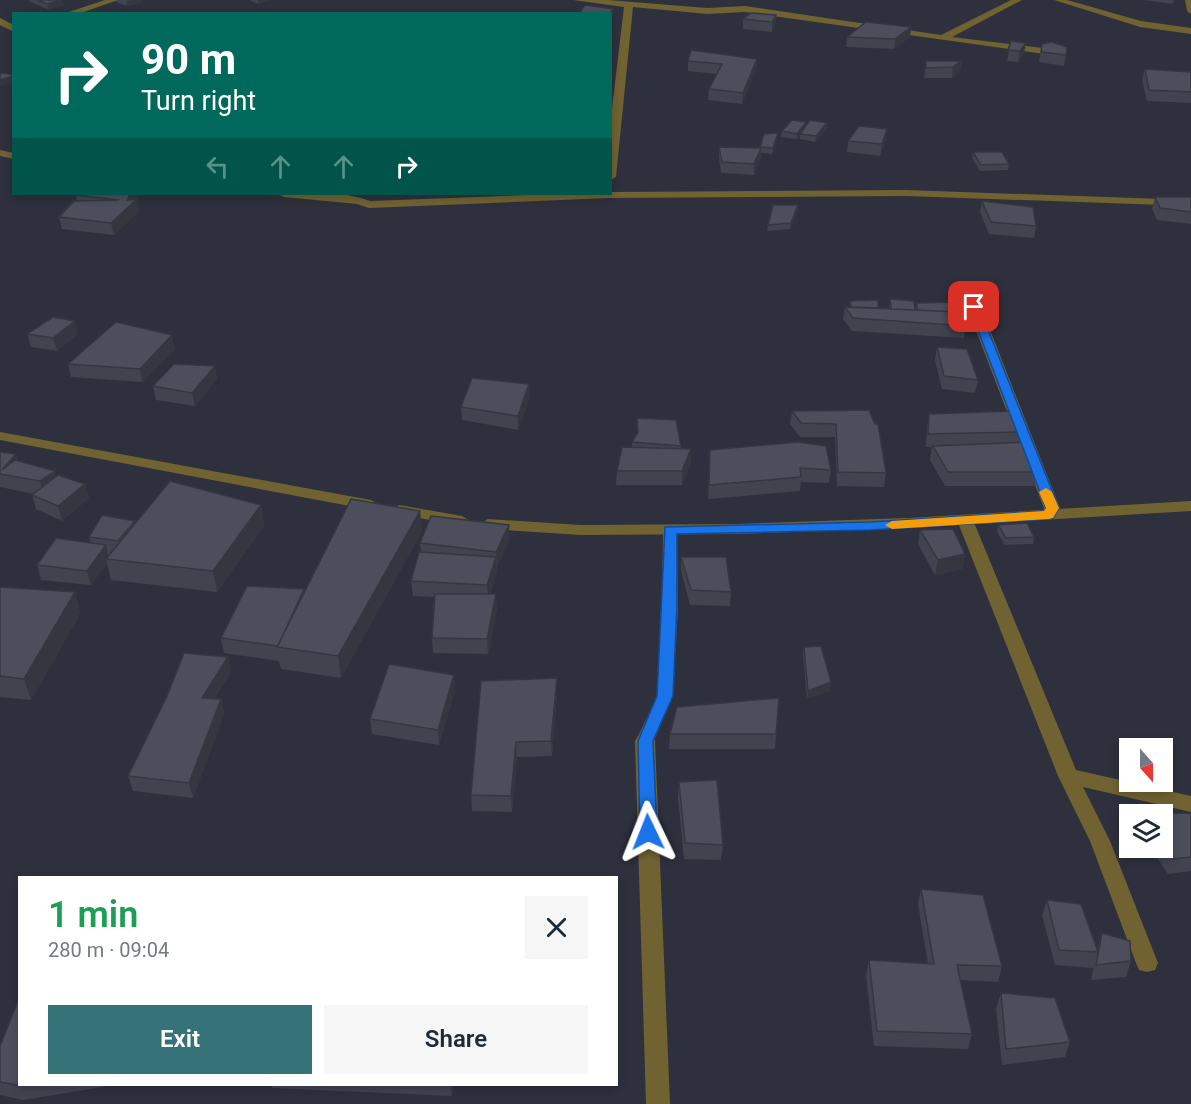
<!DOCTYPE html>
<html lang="en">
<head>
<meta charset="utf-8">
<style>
  :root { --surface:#fff; --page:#f6f6f7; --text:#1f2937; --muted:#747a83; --accent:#367379 }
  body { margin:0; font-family:Roboto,sans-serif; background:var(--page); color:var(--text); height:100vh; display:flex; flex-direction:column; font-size:22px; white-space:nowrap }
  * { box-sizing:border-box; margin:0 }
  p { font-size:20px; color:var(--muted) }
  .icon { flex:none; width:33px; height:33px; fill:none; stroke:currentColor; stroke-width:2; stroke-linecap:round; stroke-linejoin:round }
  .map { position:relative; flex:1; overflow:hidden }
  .drawer { position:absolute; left:18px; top:876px; width:600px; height:210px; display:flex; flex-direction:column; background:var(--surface); border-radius:0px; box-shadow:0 3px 9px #0003 }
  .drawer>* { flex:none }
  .top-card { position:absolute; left:12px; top:12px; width:600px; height:183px; border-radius:0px; box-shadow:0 3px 9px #0003; background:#00695c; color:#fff; overflow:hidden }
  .needle { width:39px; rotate:159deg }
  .tools { position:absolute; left:1119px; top:738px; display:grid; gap:12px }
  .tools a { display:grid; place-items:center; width:54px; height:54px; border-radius:0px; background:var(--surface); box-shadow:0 3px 9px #0003; font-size:30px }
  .pin { position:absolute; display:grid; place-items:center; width:51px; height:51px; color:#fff; margin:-26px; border-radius:12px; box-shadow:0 3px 9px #0006 }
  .me { position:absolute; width:66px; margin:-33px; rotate:358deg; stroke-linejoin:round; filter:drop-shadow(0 0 4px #0008) }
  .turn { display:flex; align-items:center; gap:21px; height:126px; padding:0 30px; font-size:27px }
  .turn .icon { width:78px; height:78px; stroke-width:2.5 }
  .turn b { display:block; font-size:42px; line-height:51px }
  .lanes { display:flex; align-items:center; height:57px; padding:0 30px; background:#0003; justify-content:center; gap:30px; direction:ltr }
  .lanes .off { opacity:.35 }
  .round { display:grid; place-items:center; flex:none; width:63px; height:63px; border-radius:0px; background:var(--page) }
  .summary { display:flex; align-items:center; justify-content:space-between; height:102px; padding:0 30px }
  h1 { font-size:36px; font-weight:600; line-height:45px; color:#1e9e55 }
  .button { display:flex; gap:12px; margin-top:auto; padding:12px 30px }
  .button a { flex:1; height:69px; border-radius:0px; background:var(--accent); color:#fff; font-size:24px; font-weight:600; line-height:69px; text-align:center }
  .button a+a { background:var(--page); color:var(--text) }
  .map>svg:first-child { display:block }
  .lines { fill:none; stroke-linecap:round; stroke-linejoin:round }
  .service { fill:#706231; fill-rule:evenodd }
  .minor { fill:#706231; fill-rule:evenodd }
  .tertiary { fill:#706231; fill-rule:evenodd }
  .wall { fill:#41434f }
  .shaded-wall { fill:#353740 }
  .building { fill:#4c4e5c; stroke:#353740; stroke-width:1.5 }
  .route { fill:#1a73e8; stroke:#114b97; stroke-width:1.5 }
  .slow { fill:#f59e0b }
</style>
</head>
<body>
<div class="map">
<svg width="1191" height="1104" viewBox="0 0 1191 1104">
  <rect width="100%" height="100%" fill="#2e303d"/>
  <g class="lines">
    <path class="service" d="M670,526L677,530L678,607L673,696L654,741L651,745H639L636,741L657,696L662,607L663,530Z"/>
    <path class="minor" d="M105,0H118L78,14H63Z
      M573,0H608L707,8L745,6L941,35L1011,0H1022L952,37L1051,49L1056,52L1051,55L745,12L707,14L633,7L616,177L610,180V125L624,7Z
      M1054,0H1067L1141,21L1191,28V34L1140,27Z
      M1185,0H1191V14L1187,11Z
      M0,18L14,25V32L0,25Z
      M0,150L14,153V159L0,156Z
      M906,190L1191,200V206L906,196L609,198L369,208L357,204L284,197L278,194C306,191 344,191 370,201L610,192Z
      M974,303L981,307L1060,508L1055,518H1043L1041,515L1044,508L967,307Z
      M965,515L973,520L1076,770L1191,796V812L1083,787L1110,841L1158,963L1155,970L1147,972L1139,970L1136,963L1090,841L1058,776L957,520Z
      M645,734L652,736L655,741L670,1104H646L635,741L638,736Z"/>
    <path class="tertiary" d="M0,432L371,500L379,505L371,510L0,440Z
      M1191,501V511L908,528L737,534L581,535L488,529L480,524L488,519L581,525L737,524L908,518Z
      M399,505L462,516L470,521L462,526L393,513L391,510Z"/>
  </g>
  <path class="wall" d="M29,0H62L64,5L48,9L30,2Z
    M116,0H142L143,2L127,6L116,2Z
    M249,0H270L258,4Z
    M1143,0H1174L1173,4Z
    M776,15L775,25L772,32L743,29V19Z
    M911,27L910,37L894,49L846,47L847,37Z
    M1011,41L1024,53L1018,62L1007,61Z
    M1042,44L1067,47L1064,66L1039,62Z
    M757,59L756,69L742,104L708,100L709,89L717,74L688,71V61Z
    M926,61H961L960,72L952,78H924Z
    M1145,69L1191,72V103L1147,101L1142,80Z
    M827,123V128L815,142L800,139V135L797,139L781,137L782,131Z
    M777,139L772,154L761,153L760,160L754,175L721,173L719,158V147L759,148L760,147Z
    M886,140L880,156L847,152L848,141Z
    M973,152L1009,164L1008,170L980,171L972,158Z
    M78,194H139L136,199H137L139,211L114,235L62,229L59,217L77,201L76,195Z
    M1155,197H1191V224L1157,220L1152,209Z
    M982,201L1036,226L1034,238L989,234L980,212Z
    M798,205V211L790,229L767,231L768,225Z
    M890,299L916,310V303L966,315L965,322H964L966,326L964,338L852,331L843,319L845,307H849L850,301L878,308L889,309Z
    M27,334H78L57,351L31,347Z
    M937,347L978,380L975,393L942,389L935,360Z
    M175,349L142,382L71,377L68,364Z
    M215,366L217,379L195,406L156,400L153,386Z
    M529,384L530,397L518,430L462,420L461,407Z
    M792,411L875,424L886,473L884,487L837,486L835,437H800L790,424Z
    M929,414L1022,432L1020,442L1038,472L1035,486H945L930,460L932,447H926L927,428Z
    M637,418L681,446V448L691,449V463L682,485H616L617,471L632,447V442L637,433Z
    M710,450L831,470L829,483L801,482L800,491L708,499Z
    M0,452L56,477L85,484L89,498L62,521L36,509L32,495L34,494L0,487Z
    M261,505L264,526L217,592L111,580L107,563L91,585L41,580L37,565L91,543L89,537L135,521V523Z
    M420,511L422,531L341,678L281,669L279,661L224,653L221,638L304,589V593Z
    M998,525L1034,537L1033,544L1005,545L997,532Z
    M920,530L965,554L962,569L935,575L918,544Z
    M510,539L497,566V572L490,594L497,609L488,654L433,653L432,638L434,597L413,596L411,581L421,552L420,543Z
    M681,557L731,592L730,606L690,605L681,571Z
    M0,587L75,592L80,614L31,700L0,697Z
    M804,647L830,690L807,699L803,655Z
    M231,672L214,699H221L224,714L193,798L133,791L128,776Z
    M557,678V693L552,756L517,757L512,812L472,811L471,795Z
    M455,690L439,745L372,734L370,719Z
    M670,734H776L775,749H669Z
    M679,782L723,845L721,860L684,859L678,797Z
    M1191,813V871L1168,874L1150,848H1162V814Z
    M921,889L1002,966L998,982L960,980L972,1034L968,1049L874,1046L866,975L869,960L928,964L918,904Z
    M1047,900L1097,950L1102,933L1131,961L1126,977L1091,980L1094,965L1093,968L1055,965L1042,915Z
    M1001,993L1070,1042L1065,1057L1002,1065L996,1008Z
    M0,1046L20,1084H121L23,1100L0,1095Z
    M271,1084H453L452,1096L272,1088Z"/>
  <path class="shaded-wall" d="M62,0L64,5L48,9L47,4Z
    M131,0H142L143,2L127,6L126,1Z
    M258,0H270L258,4Z
    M776,15L775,25L772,32V22Z
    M911,27L910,37L894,49L895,39Z
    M1026,43L1024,53L1018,62L1020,51Z
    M757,59L756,69L742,104L743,93Z
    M961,61L960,72L952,78L953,67Z
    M14,76V82L0,86V80Z
    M806,122V128L797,139V134Z
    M827,123V128L815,142L816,136Z
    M887,129L886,140L880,156L882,144Z
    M778,133L777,139L772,154L773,148Z
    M761,148L760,160L754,175V164Z
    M130,194H139L134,202L137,199L139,211L114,235L111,223Z
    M798,205V211L790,229L791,223Z
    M75,321L78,334L57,351L53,338Z
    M172,335L175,349L142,382L140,369Z
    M215,366L217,379L195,406L192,393Z
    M529,384L530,397L518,430V416Z
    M691,449V463L682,485V471Z
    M16,454L20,468L2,470Z
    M55,471L58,485L44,495L40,481Z
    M85,484L89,498L62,521L58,506Z
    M261,505L264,526L217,592L213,571Z
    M420,511L422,531L341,678L338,656Z
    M509,525L510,539L497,566L496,552Z
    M106,545L109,559H106L107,563L91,585L87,571Z
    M965,554L962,569L935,575L938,560Z
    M496,557L497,572L488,599L487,585Z
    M304,589L306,603L278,647Z
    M75,592L80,614L31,700L24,679Z
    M496,594L497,609L488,654L487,639Z
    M228,657L231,672L205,713L202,698Z
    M454,675L455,690L439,745L438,730Z
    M557,678V693L552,756L551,741Z
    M831,682L830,690L807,699L808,691Z
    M221,699L224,714L193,798L189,783Z
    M516,742L517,757L512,812L511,796Z
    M450,1084H453L452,1096Z"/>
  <path class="building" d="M37,0H62L47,4Z
    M585,5L613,9L610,14H589L580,12Z
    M751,13L776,15L772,22L743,19Z
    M866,22L911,27L895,39L847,37Z
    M1011,41L1026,43L1020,51L1008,50Z
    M1052,42L1067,47L1066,55L1041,52L1042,44Z
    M691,50L757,59L743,93L709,89L722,64L688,61Z
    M926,61H961L953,67L926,68Z
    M1145,69L1191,72V92L1149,90Z
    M4,73L14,75V76L0,80V74Z
    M792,120L806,122L797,134L782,131Z
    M810,120L827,123L816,136L800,134Z
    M859,126L887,129L882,144L848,141Z
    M778,133L773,148L760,147L764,134Z
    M719,147L761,148L754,164L722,162Z
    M973,152H1002L1009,164L981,165Z
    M78,194H130L127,200L137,199L111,223L59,217L74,201L119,200L76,195Z
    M1155,197H1191V212L1160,208Z
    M982,201L1033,207L1036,226L991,222Z
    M773,205H798L791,223L768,225Z
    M890,299L914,301L915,310L891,309Z
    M878,300V308L851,307L850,301Z
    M959,302L966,315H961L959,312L918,310L916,303Z
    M845,307L959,312L966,326L853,318Z
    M53,317L75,321L53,338L27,334Z
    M116,322L172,335L140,369L68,364Z
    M937,347L967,349L978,380L944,376Z
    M174,364L215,366L192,393L153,386Z
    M472,378L529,384L518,416L461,407Z
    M869,410L875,424H878L886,473L838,472L836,424L801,423L792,411Z
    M1013,411L1022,432L928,434L929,414Z
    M637,418L676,420L681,446L632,442L638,432Z
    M798,442L826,446L831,470L800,468L801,477L709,485L710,450Z
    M1030,442L1038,472H948L933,446Z
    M622,447L691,449L682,471H617Z
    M0,452L16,454L2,470L15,460L55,471L40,481L0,474Z
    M58,475L85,484L58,506L32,495Z
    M170,481L261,505L213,571L106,559Z
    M351,499L420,511L338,656L277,647Z
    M102,515L135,521L118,541L89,537Z
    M431,516L509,525L496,552L420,543Z
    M1027,523L1034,537L1006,538L998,525Z
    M953,529L965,554L938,560L920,530Z
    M56,538L106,545L87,571L37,565Z
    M419,552L496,557L487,585L411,581Z
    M681,557H726L731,592L691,590Z
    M247,586L304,589L278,646L221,638Z
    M0,587L75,592L24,679L0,676Z
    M435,594H496L487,639L432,638Z
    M821,646L831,682L808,691L804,647Z
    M184,653L228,657L202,698L221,699L189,783L128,776L167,696Z
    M389,664L454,675L438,730L370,719Z
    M557,678L551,741L516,742L511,796L471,795L481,681Z
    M779,698L776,734H670L677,707Z
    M717,780L723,845L685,843L679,782Z
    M1191,813V857L1173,859L1162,844V814H1148Z
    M921,889L983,895L1002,966L957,965L972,1034L877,1031L869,960L934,964Z
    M1047,900L1081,904L1098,952L1059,950Z
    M1102,933L1130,941L1131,961L1096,965Z
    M1001,993L1055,998L1070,1042L1006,1049Z
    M18,1001H20V1084H22L17,1085L0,1082V1046Z"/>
  <path class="route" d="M970,304L979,307L1059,508L1053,518L1049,519L870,530L677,534V606L673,696L653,741L657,832L654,836H642L640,832L638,741L657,696L665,527L870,522L1044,511L1046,508L969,307Z"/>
  <path class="slow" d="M1046,488L1052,492L1059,508L1053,518L1049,519L892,529L885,525L892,521L1044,511L1046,508L1039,492Z"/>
</svg>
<div class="tools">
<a><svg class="needle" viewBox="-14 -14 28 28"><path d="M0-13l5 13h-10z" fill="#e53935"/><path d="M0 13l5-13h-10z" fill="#747a83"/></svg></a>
<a><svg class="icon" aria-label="layers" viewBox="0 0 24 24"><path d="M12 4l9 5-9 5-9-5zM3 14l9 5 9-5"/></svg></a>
</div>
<div class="pin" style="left:974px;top:307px;background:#d93025"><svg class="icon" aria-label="arrive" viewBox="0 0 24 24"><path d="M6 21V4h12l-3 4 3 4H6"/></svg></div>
<svg class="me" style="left:648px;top:832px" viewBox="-20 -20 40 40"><path d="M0-17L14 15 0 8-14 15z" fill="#1a73e8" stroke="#fff" stroke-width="4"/></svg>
<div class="top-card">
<div class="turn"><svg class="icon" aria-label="right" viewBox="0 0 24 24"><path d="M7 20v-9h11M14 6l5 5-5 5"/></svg><div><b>90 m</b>Turn right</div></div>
<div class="lanes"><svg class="icon off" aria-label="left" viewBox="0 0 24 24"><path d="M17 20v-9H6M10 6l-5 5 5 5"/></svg><svg class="icon off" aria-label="ahead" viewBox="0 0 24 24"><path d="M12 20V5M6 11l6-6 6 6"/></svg><svg class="icon off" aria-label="ahead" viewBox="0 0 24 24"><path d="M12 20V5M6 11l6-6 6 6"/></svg><svg class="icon" aria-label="right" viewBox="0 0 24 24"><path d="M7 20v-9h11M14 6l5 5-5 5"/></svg></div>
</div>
<section class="drawer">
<div class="summary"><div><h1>1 min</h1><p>280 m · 09:04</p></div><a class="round"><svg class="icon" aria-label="close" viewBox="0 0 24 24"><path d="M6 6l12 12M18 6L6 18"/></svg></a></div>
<div class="button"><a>Exit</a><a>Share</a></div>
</section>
</div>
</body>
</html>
